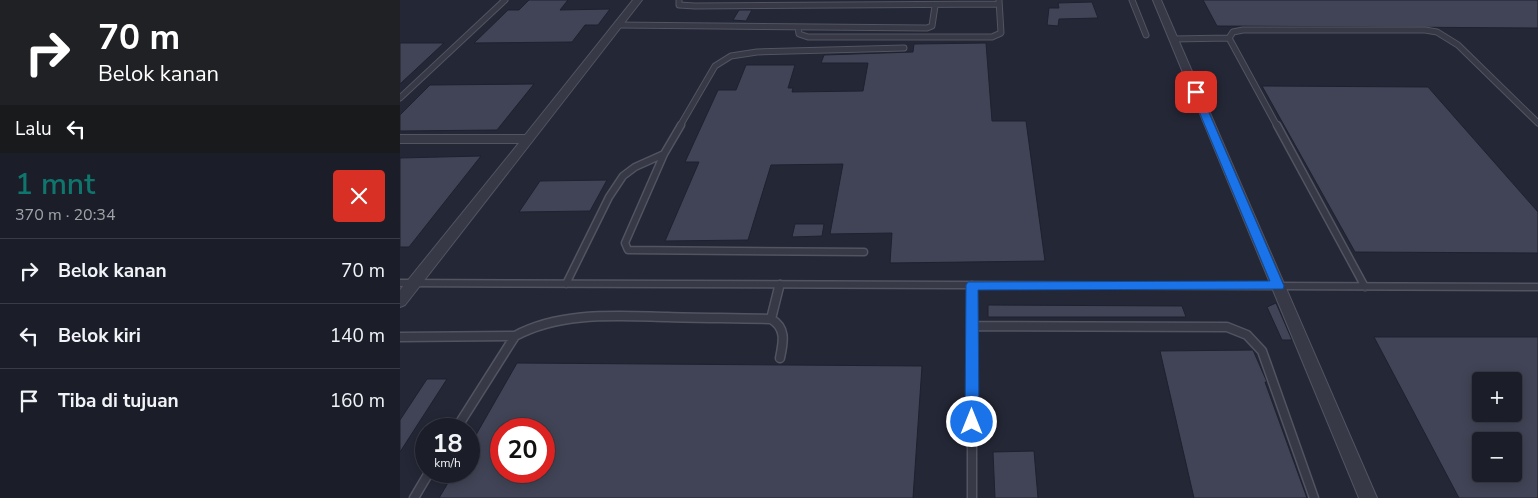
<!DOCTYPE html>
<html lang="id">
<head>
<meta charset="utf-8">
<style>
  :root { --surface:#1b1d28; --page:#242630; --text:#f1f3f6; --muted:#a0a2a8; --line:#393b45; --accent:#0f766e }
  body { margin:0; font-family:"Nunito Sans",sans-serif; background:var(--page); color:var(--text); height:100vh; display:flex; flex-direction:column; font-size:19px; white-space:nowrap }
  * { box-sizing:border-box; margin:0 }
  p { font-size:16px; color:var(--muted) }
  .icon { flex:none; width:28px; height:28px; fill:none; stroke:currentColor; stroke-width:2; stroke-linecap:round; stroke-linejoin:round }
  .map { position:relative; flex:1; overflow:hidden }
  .drawer { display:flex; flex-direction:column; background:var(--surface); width:400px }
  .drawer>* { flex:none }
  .hud { background:#202124; color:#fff; overflow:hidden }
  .buttons { position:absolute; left:1072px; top:372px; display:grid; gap:10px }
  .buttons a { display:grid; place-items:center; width:50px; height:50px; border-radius:5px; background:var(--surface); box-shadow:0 2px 12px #0003,0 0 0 1px var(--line); font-size:25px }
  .speed { position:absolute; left:15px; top:418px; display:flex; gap:10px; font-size:25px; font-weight:700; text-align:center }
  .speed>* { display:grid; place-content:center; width:65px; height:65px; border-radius:50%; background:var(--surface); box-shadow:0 2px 12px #0003,0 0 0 1px var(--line); line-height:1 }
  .speed small { font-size:12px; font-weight:400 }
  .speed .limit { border:8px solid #d22; background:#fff; color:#111 }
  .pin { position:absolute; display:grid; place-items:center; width:42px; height:42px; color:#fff; margin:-21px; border-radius:10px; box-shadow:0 2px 8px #0006 }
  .me { position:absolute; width:55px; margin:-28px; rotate:0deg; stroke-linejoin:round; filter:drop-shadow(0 0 4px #0008) }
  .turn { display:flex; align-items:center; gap:18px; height:105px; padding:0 15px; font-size:22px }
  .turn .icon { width:65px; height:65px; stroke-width:2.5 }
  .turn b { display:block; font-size:35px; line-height:42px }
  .then { display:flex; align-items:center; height:48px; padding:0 15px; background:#0003; gap:10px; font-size:19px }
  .round { display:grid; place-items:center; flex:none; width:52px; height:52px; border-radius:5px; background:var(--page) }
  .headline { display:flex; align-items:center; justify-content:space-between; height:85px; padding:0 15px }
  h1 { font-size:30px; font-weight:600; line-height:38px; color:var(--accent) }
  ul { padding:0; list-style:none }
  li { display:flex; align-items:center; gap:15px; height:65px; padding:0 15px; border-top:1px solid var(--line) }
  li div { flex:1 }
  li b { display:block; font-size:19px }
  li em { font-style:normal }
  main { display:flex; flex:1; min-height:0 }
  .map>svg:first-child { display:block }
  .building { fill:#404456; stroke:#1e212e; fill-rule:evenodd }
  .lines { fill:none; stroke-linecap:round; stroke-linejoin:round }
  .service-far2-casing { stroke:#525462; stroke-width:7 }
  .service-far1-casing { stroke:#525462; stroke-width:9 }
  .service-casing { stroke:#525462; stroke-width:11 }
  .minor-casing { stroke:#525462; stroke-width:2 }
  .service-far2 { stroke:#373947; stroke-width:5 }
  .service-far1 { stroke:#373947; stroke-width:6 }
  .service { stroke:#373947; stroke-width:8 }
  .minor { fill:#373947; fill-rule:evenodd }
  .route { fill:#1a73e8; stroke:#114b97 }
</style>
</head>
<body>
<main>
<section class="drawer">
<div class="hud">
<div class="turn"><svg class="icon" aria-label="right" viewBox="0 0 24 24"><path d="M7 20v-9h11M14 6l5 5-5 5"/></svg><div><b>70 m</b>Belok kanan</div></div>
<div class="then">Lalu<svg class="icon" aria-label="left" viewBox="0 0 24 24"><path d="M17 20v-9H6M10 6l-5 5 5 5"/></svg></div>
</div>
<div class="headline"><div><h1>1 mnt</h1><p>370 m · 20:34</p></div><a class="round" style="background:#d93025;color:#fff"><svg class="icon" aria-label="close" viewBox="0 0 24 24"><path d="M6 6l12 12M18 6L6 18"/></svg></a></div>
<ul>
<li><svg class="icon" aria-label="right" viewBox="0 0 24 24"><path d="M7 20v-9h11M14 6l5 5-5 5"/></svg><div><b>Belok kanan</b></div><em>70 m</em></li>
<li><svg class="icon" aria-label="left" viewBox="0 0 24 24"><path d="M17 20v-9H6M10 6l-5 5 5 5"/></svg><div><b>Belok kiri</b></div><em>140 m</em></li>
<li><svg class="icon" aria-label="arrive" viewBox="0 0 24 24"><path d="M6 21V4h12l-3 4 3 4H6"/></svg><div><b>Tiba di tujuan</b></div><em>160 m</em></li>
</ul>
</section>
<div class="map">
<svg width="1138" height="498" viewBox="0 0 1138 498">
  <rect width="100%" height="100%" fill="#242736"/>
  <path class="building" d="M129,0H168L160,10L210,9L198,25H185L172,42L74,43L108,10H119Z
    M803,0H1138V28L817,26Z
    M692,2L698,18L659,19L658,26L647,25L649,8H659L658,3Z
    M339,10H352L346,21L333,20Z
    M0,43H44L0,84Z
    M586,43L592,121H626L645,261L490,263L492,233L430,234L443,164L371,165L348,240L265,241L299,162H285L318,90H336L346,65H395L388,88H393L392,92L463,91L468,63H421L424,55L513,52L514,44Z
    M134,84L97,130L0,131V115L30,85Z
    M862,86L1028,87L1138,212V253L955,252Z
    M81,156L9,247H0V158Z
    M207,180L190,211L119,212L140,181Z
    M395,224H424L422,236L392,237Z
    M876,303L892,340H882L867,307Z
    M588,305L782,306L786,317H588Z
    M974,337H1138V498H1059ZM1081,381H1114V414H1081ZM1081,441H1114V474H1081Z
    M853,350L863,373L867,382H865L907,498H794L760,351Z
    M117,363L522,366L513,498H39L55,471H69V447ZM101,429H144V471H101Z
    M27,379H47L0,452V420Z
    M634,451L638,498H595L593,452Z"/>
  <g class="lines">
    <defs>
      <path id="service-far2" d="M279,0V5L295,6L599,4
        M732,0L746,35
        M218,25L527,28L532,26L535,6
        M398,27L399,34L408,37H592L601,33L599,0
        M829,38L833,32L843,30H1025L1037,32L1058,45L1138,123
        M773,39L829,38L877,126
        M0,98L105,0
        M280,126L315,66L331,56L357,52L504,48"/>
      <path id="service-far1" d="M281,125L264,154L225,243L228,250L464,252
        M877,125L965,287
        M0,283L1138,287
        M166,284L209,197L223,176L235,167L264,154
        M572,285V289
        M379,289L380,284"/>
      <path id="service" d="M572,287V498
        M371,319L379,287
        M573,326L827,327L847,335L862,351L914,498
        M0,337L115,336
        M56,429L115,336C161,311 218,316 268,317C302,318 337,318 371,319C387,328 383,343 380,358
        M14,498L30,471"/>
      <path id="minor" d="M233,0H242L5,305L0,307V290L119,143H0V135H125Z
        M753,0H761L977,498H959Z"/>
    </defs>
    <use href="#service-far2" class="service-far2-casing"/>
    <use href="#service-far1" class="service-far1-casing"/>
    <use href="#service" class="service-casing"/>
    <use href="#minor" class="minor-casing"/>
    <use href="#service-far2" class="service-far2"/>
    <use href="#service-far1" class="service-far1"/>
    <use href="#service" class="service"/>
    <use href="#minor" class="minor"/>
  </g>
  <path class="route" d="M796,89L800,92L884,286L883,289L578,290L579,422L577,426L572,428L567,426L565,422L566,285L568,282L870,281L791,92Z"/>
</svg>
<div class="buttons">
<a>+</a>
<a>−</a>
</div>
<div class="speed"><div>18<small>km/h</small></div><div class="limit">20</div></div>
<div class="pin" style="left:796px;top:92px;background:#d93025"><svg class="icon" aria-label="arrive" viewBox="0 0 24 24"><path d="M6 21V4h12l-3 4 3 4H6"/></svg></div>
<svg class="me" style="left:572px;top:422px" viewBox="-20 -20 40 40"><circle r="17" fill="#1a73e8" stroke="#fff" stroke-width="3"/><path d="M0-11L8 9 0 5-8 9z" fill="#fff"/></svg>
</div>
</main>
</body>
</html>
